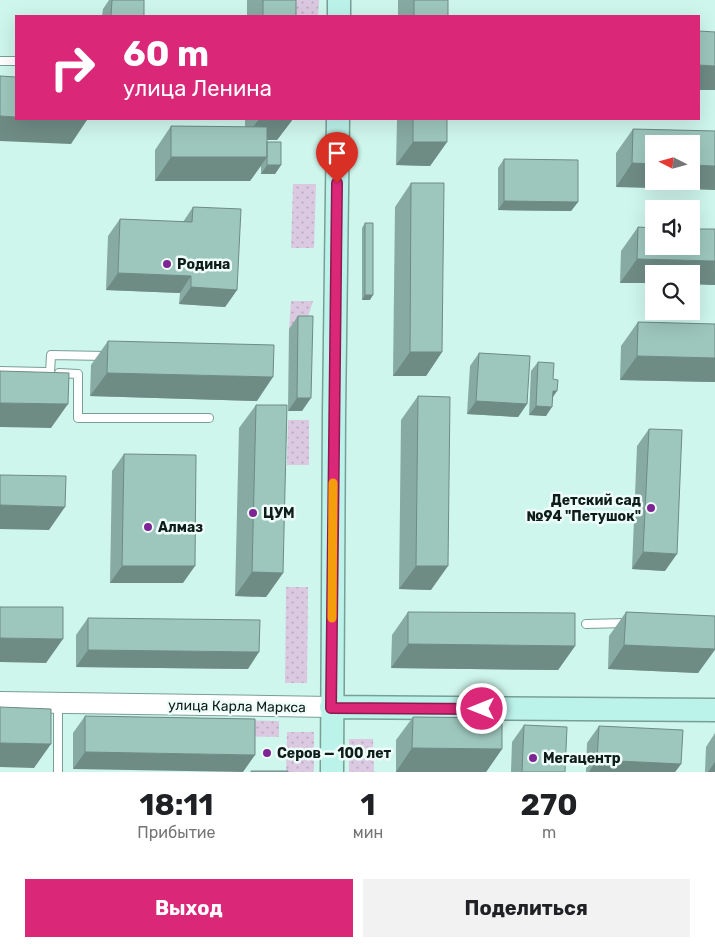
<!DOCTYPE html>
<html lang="ru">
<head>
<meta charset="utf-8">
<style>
  :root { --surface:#fff; --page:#f2f2f2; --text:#202124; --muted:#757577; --accent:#db2777 }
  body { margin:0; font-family:Rubik,sans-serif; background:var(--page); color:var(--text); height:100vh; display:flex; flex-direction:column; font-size:19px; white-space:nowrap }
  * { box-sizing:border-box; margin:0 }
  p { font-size:16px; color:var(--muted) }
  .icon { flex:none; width:28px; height:28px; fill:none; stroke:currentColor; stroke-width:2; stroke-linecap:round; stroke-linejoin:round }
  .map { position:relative; height:772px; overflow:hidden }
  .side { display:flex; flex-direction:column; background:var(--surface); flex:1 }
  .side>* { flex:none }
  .top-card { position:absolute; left:15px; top:15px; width:685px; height:105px; border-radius:0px; box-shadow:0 5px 20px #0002; background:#db2777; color:#fff; overflow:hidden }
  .needle { width:32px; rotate:276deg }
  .tools { position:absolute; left:645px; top:135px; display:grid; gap:10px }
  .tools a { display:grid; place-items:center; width:55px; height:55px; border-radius:0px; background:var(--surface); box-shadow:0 5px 20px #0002; font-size:25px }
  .pin { position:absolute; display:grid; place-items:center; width:42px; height:42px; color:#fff; margin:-51px -21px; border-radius:50% 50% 50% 0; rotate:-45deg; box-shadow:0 0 5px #0007 }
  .pin .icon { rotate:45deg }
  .me { position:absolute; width:55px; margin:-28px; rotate:270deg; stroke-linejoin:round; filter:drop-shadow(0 0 4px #0008) }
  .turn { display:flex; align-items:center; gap:18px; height:105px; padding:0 25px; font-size:22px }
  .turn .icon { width:65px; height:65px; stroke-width:2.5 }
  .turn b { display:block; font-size:35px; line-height:42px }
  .eta { display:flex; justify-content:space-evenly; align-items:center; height:85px; text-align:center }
  .eta b { font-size:30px; font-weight:700; line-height:35px }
  .button { display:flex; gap:10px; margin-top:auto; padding:10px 25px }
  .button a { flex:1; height:58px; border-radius:0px; background:var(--accent); color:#fff; font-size:20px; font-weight:700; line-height:58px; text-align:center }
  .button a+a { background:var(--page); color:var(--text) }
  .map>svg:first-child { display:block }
  .green { fill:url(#green-dots) }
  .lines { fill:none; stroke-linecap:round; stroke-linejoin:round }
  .service-casing { stroke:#789e95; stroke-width:10 }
  .tertiary-casing { stroke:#789e95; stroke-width:22 }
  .secondary-casing { stroke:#789e95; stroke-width:25 }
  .service { stroke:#fff; stroke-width:8 }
  .tertiary { stroke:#fff; stroke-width:20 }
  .secondary { stroke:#bbf3eb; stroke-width:22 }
  .wall { fill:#87aaa2 }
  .shaded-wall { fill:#6e8b84 }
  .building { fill:#9dc6bc; stroke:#6e8b84 }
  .route-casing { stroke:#8e194d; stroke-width:12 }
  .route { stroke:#db2777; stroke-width:9 }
  .slow { stroke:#f59e0b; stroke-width:9 }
  .poi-dot { fill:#7d2594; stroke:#eefdf9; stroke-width:2 }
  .labels { text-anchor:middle; stroke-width:5; stroke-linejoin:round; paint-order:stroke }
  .poi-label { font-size:14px; font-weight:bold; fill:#0e1d1a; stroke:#eefdf9; text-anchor:start }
  .street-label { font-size:14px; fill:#0e1d1a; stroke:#eefdf9 }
</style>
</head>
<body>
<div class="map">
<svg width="715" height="772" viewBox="0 0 715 772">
  <defs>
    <pattern id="green-dots" width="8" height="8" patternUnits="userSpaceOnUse" patternTransform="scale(1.25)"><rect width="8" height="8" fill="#dac9e0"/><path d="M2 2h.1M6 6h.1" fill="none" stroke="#baacc0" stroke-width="1.8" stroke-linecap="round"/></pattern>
  </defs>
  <rect width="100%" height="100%" fill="#cef6ec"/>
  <path class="green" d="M296,0H319L318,16H295Z
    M293,184H316L314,248H291Z
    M291,301H313L304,329H289Z
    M288,420H309V465H287Z
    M286,587H308L307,683H285Z
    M229,720L279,721V737L229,736Z
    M287,732H314V769L313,772H286Z
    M349,739H373L374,772H349Z"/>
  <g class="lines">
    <defs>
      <path id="service" d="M0,61H16
        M0,371L45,372
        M50,373L51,355L106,356
        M59,373L78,374V418H209
        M586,624L626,623
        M58,703V772"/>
      <path id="tertiary" d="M0,702L331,707"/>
      <path id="secondary" d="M339,16V0
        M331,707L715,710
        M332,772L334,414L338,119"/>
    </defs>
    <use href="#service" class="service-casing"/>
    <use href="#tertiary" class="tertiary-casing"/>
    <use href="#secondary" class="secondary-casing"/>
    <use href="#service" class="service"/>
    <use href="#tertiary" class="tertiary"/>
    <use href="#secondary" class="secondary"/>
  </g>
  <path class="wall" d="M109,0H144V16H102L103,9Z
    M247,0H296V16H247Z
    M398,0H448V16H398Z
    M245,119H293L277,140H267V142L281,165L275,174H261V166L250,181H155V150L171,126L245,127Z
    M397,119H447V142L430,166L396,165Z
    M633,129L715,131L616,187V153Z
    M504,159L578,202L571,211L498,210V168Z
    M411,183L442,352L426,376H393L395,207Z
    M193,207L237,290L225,307L179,304L180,293L106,290L108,236L120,219L183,222Z
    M365,223L370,300H362V228Z
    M638,227L715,285L691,284V274H654V283H620L621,251Z
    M298,316L302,411H288L289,329Z
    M638,322L715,324V382L620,380L621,346Z
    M108,341L257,401L90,396L91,365Z
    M479,353L527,404L518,417L467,414L470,366Z
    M538,362L553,397L546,416L529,415L531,371Z
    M418,396L431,590L399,589L401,420Z
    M256,405L283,573L266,597L235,596L239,428Z
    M649,429L665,571L632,569L637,446Z
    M124,454L183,583H110L112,471Z
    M408,612L575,646L558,670L391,668L392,635Z
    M626,612L715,616V671V650L698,673L608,669L609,636Z
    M88,618L248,669L76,667V635Z
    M85,716L255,719L73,769V733Z
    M413,717L502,749L486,772H396V740Z
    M524,725L565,772H511L512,742Z
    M599,726L681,764L675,772H586L587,743Z
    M715,733V772H705L706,747Z"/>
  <path class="shaded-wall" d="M699,65L715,66V90H699Z
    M0,116L16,117V119H53L87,120L71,144L0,141Z
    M259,119H293L277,140H244Z
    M413,142H447L430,166L396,165Z
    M171,157H267L250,181H155Z
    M632,163L654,164V181H691V165L715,166V190L616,187Z
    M267,165H281L275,174H261Z
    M504,201L578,202L571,211L498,210Z
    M637,259L715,261V285L691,284V274H654V283H620Z
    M118,273L191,276L180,293L106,290Z
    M191,287L237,290L225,307L179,304Z
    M365,295H373L370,300H362Z
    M410,352H442L426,376H393Z
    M637,356L715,358V382L620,380Z
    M107,373L273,377L257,401L90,396Z
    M553,391H557L551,400Z
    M297,398H311L302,411H288Z
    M476,401L527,404L518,417L467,414Z
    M0,403L68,404L51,428L0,427Z
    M536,406L552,407L546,416L529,415Z
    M0,505L65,507L49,530L0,529Z
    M643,552L677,554L665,571L632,569Z
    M122,566H195L183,583H110Z
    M416,566H448L431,590L399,589Z
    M252,572L283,573L266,597L235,596Z
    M0,638L63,639L46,663L0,662Z
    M408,644L575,646L558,670L391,668Z
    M624,645L715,649L698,673L608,669Z
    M88,650L259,652L248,669L76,667Z
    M0,743L51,744L34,768L0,767Z
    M412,748L502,749L486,772H396Z
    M85,752L255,755L243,772L73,769Z
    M597,760L681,764L675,772H589Z
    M715,762V772H708Z"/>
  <path class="building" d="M112,0H144V16H111Z
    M263,0H296V16H263Z
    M414,0H448V16H414Z
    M699,31L715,32V66L699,65Z
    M0,76L16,77V117L0,116Z
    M53,119H87V120Z
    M413,119H447V142H413Z
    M171,126L267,127V157H171Z
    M633,129L715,131V166L691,165V144H654V164L632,163Z
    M267,142H281V165H267Z
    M504,159L578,160V202L504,201Z
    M411,183H444L442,352H410Z
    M193,207L241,209L237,290L191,287V276L118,273L120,219L192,222Z
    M365,223H373V295H365Z
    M638,227L654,228V246H691V229H715V261L637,259Z
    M298,316H313L311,398H297Z
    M638,322L715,324V358L637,356Z
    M108,341L274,345L273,377L107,373Z
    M479,353L530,356L527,404L476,401Z
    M538,362L554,363L553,379L558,380L557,391H553L552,407L536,406Z
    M0,371L69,373L68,404L0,403Z
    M418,396L450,397L448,566H416Z
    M256,405H287L283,573L252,572Z
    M649,429L682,430L677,554L643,552Z
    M124,454L196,455L195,566H122Z
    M0,475L66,476L65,507L0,505Z
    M0,607H63V639L0,638Z
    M408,612L575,613V646L408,644Z
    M626,612L715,616V649L624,645Z
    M88,618L260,620L259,652L88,650Z
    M0,707L51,709V744L0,743Z
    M85,716L255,719V755L85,752Z
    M413,717L502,718V749L412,748Z
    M524,725L567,727L565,772H522Z
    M599,726L683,730L681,764L597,760Z
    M251,771H288V772H251Z"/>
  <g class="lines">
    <defs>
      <path id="route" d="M337,183L331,708L482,709"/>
    </defs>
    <use href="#route" class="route-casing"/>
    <use href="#route" class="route"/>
    <path class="slow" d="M332,618L333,483"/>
  </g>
  <g class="poi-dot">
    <circle cx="167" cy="264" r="5"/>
    <circle cx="651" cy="508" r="5"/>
    <circle cx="253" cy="513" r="5"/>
    <circle cx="148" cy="527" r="5"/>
    <circle cx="267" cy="753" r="5"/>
    <circle cx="533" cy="758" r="5"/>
  </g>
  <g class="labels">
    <g class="poi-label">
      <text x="177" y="269">Родина</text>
      <text x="641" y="505" text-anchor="end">Детский сад<tspan x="641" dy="16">№94 "Петушок"</tspan></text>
      <text x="263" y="518">ЦУМ</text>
      <text x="158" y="532">Алмаз</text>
      <text x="277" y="758">Серов — 100 лет</text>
      <text x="543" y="763">Мегацентр</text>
    </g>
    <g class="street-label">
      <text transform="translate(237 706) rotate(1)" y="5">улица Карла Маркса</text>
    </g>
  </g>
</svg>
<div class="tools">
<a><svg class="needle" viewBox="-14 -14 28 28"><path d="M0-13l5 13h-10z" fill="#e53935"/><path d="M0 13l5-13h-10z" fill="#757577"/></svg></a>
<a><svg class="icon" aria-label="sound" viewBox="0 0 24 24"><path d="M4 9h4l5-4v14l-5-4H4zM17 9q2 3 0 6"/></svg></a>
<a><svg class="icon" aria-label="search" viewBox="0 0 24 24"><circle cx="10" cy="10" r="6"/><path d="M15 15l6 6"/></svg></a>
</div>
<div class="pin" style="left:337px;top:183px;background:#d93025"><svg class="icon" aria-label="arrive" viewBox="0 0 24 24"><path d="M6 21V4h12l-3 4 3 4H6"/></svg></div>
<svg class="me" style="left:482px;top:709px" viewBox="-20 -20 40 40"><circle r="17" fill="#db2777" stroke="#fff" stroke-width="3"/><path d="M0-11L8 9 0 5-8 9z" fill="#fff"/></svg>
<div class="top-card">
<div class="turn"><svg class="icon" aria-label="right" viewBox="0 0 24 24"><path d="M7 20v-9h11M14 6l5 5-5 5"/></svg><div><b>60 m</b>улица Ленина</div></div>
</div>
</div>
<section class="side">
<div class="eta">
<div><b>18:11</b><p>Прибытие</p></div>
<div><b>1</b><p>мин</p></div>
<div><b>270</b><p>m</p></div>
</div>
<div class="button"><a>Выход</a><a>Поделиться</a></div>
</section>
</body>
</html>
